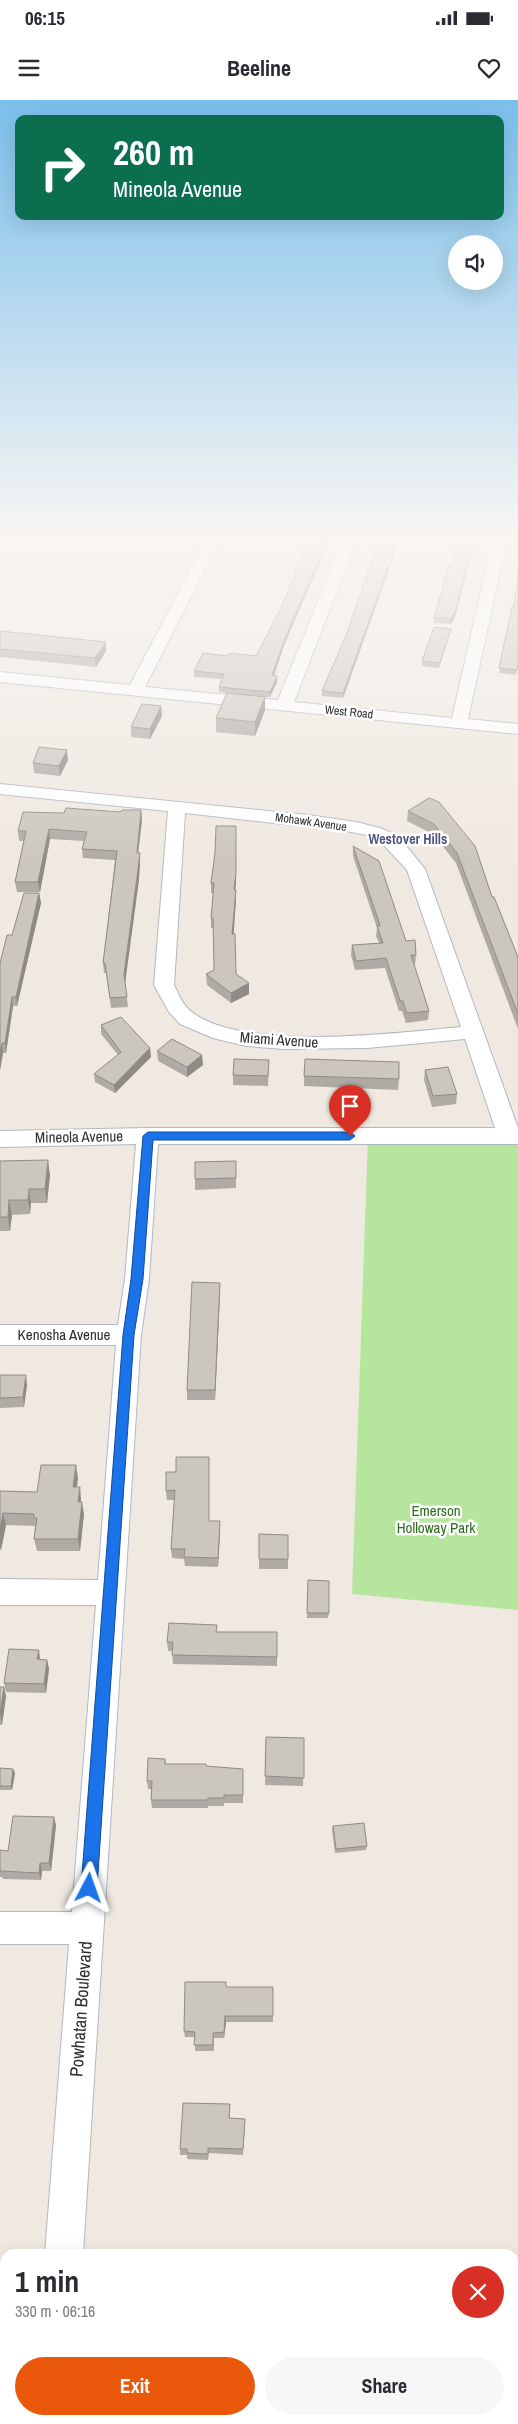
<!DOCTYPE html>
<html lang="en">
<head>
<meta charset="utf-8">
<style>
  :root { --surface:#fff; --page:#f7f7f7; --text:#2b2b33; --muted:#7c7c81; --accent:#ea580c }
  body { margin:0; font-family:"Archivo Narrow",sans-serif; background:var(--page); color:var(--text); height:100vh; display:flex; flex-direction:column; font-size:19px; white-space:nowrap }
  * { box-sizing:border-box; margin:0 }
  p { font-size:16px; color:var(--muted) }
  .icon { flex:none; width:28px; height:28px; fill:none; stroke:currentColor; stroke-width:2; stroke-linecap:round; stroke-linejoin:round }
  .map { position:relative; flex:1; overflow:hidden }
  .drawer { position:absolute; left:0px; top:2149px; width:519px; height:176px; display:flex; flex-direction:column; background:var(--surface); border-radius:15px 15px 0 0; box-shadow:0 5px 20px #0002 }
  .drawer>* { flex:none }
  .banner { position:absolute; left:15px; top:15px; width:489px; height:105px; border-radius:10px; box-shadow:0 5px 20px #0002; background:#0b6e4f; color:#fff; overflow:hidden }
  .buttons { position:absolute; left:448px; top:135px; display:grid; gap:10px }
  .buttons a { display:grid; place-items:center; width:55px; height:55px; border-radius:50%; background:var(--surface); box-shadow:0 5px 20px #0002; font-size:25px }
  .pin { position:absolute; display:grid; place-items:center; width:42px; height:42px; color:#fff; margin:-51px -21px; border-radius:50% 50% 50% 0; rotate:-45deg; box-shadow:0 0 5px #0007 }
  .pin .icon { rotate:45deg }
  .me { position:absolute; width:55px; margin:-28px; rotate:4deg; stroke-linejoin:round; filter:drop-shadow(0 0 4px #0008) }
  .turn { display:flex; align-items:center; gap:18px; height:105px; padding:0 15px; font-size:22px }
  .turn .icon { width:65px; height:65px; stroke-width:2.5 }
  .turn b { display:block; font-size:35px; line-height:42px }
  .round { display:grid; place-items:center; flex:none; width:52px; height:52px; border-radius:26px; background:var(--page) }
  .summary { display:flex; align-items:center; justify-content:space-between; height:85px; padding:0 15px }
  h1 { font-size:30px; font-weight:700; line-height:38px }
  .button { display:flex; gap:10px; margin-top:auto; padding:10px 15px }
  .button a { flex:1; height:58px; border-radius:30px; background:var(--accent); color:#fff; font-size:20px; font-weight:700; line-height:58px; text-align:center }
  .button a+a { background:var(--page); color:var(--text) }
  .status { display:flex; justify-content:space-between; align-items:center; height:35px; padding:0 25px; background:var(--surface); direction:ltr }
  .status svg { height:14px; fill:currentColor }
  header { display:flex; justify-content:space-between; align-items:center; height:65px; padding:0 15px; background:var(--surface); font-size:22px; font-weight:700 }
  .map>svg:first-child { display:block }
  .green { fill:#b6e59e }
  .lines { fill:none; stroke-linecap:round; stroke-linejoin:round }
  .street-casing { stroke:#b4b7c1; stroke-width:2 }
  .street { fill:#fff; fill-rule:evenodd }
  .wall { fill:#afaba4 }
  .shaded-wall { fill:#8e8b86 }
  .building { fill:#cbc7bf; stroke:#8e8b86 }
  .route { fill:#1a73e8; stroke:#114b97 }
  .labels { text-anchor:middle; stroke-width:5; stroke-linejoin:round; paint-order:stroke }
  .far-street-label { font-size:12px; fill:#2e2e2e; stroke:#fff }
  .far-neighbourhood-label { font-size:14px; font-weight:bold; fill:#4d5680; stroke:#fff }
  .street-label { font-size:15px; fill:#2e2e2e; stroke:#fff }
  .park-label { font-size:15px; fill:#2c6e1b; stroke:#fff }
  .near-street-label { font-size:18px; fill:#2e2e2e; stroke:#fff }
</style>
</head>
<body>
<div class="status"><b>06:15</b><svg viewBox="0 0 49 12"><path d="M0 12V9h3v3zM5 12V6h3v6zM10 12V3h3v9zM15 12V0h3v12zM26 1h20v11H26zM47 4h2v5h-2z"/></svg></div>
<header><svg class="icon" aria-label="menu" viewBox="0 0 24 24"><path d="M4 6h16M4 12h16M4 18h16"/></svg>Beeline<svg class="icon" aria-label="heart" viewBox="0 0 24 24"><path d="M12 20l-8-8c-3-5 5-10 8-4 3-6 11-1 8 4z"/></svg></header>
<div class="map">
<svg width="518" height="2324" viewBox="0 0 518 2324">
  <rect width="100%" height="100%" fill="#efe9e1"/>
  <path class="green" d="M368,1036L518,1040V1510L352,1494Z"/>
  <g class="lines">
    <defs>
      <path id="street" d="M206,439H220L145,587L278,600L343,439H357L294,602L452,618L493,439H507L468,619L518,624V634L0,582V572L130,585Z
        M0,684L308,715L356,722L380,728L394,734L407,747L425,769L518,1028V1044H158L149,1179L141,1235L83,2154H45L69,1844H0V1812H72L96,1505H0V1479L98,1480L116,1245H0V1225H118L125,1179L136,1044L0,1047V1031L148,1028H495L465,939L367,948L284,949L246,946L213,938L180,924L169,912L154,885L168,711L0,694ZM185,713L346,731L367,735L381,742L407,770L461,927C395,933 247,952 193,913C183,906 179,895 174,885Z
        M33,2320H73V2324H33Z"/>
    </defs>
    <use href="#street" class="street-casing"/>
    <use href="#street" class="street"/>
  </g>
  <path class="wall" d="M310,439H330L285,543L274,576L277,582L270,597H265V610L255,636L216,632V618L227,593L219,592V587L222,579L194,577V571L228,556H256L280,510L295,475L294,470Z
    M392,453L393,454V458L343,598L322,596V591Z
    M514,507L518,567L516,575L499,573Z
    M456,514L451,524L434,523V518Z
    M451,529L450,533L439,568L422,566V561Z
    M0,531L106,551L96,567L0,557Z
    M161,606L162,616L150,639L131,637V627Z
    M68,660L60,676L34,673L33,663Z
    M429,698L492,797L518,857V929L456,763L433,734L407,721L408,711Z
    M141,710L142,720L138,753L140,763L125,881L128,907L111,908L106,873H104L103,863L115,760L83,758L82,749L84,741L50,739L40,792H17L15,782L24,741H19L18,731L64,713L121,712Z
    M353,746L406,841L416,855L415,865H414L429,911L428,920L406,923L402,911H399L385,868L355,870L351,855L352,845L379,843L376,836L377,828L353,756Z
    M211,783H236L235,790L236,800L233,834L236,874L249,894L231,903L207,885L206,874L214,870V828H211V818L213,793H211Z
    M39,793L41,803L17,906H13L6,953H3L0,970V863L12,835Z
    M101,925L150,948L151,957L115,993L95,982L94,974L118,955L101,934Z
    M157,951L203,965L187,977L158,961Z
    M269,960L268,986L233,985V975Z
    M425,970L457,994L456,1004L432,1007L424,980Z
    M304,976L399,979L398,990L304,986Z
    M0,1061L50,1075L47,1103H31L30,1114L12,1115L10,1131H0Z
    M236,1061V1088L195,1090V1079Z
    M220,1193L215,1300H187V1290Z
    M0,1275L27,1285L24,1307L0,1308Z
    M209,1366V1421L220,1431L218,1467L185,1466L184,1459L172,1458L171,1449L174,1400H167L166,1391L176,1372Z
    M78,1378L77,1387L81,1399V1402L84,1414L80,1451H37L34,1439L35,1426L6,1425L1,1450H0V1391L37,1392Z
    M259,1434L288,1435V1469H259Z
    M308,1480L329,1513L328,1518H307Z
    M217,1532L277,1557V1566L173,1564L172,1551H168L167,1542Z
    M40,1560H47L49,1569L46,1593L6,1592L4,1583Z
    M0,1587H4L6,1596L2,1625H0Z
    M266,1637L304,1638L303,1686L265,1685Z
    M165,1659L166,1664L243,1669V1703H224V1706H208V1708H152L151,1700V1689H148L147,1681Z
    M0,1668L13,1669L15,1673L12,1690H0Z
    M56,1725L51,1771H42L41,1780L3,1779L2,1777H0V1750L8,1751Z
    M333,1726L367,1746L366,1750L335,1753L332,1730Z
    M227,1887H273V1922H226L224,1938H214V1951H195V1937H185L184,1931Z
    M230,2004V2018L245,2025L243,2055L209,2053L208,2060L187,2059V2055H180V2049Z
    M412,2320H513L514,2324H412Z"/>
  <path class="shaded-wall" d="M328,439H330L327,446L285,543L272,581V575L285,538Z
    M396,439H398L390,458V453Z
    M474,439H475L456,514L451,524V519Z
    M393,454V458L343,598V593Z
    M106,542V551L96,567L95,558Z
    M277,576V582L270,597V592Z
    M265,597V610L255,636V622Z
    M161,606L162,616L150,639V629Z
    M67,650L68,660L60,676L59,666Z
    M141,710L142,720L137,763V753Z
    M236,726V783L234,800V790Z
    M49,729L50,739L40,792L38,782Z
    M140,753V763L139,780L125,884L124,874Z
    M236,790V800L233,845L232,834Z
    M39,793L41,803L17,906L16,897Z
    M249,883V894L231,903V893Z
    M12,897L13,906L6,953L5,943Z
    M2,943L3,953L0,970V952Z
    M150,948L151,957L115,993L114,985Z
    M202,955L203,965L187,977V967Z
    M48,1060L50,1075L47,1103L45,1089Z
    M29,1089L31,1103L30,1114L28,1100Z
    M9,1100L12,1115L10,1131L8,1117Z
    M220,1183V1193L215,1300V1290Z
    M26,1275L27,1285L24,1307L23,1297Z
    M76,1365L78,1378L75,1399L73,1387Z
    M80,1387L81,1399L80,1414L78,1402Z
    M82,1402L84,1414L80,1451L78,1439Z
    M3,1413L6,1425L1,1450L0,1444V1430Z
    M220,1421V1431L218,1467V1458Z
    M39,1550L40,1559L39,1568L37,1559Z
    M47,1560L49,1569L46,1593L44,1584Z
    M4,1587L6,1596L2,1625L0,1614Z
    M13,1669L15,1673L12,1690L11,1686Z
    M54,1717L56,1725L51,1771L49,1763Z
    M40,1763L42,1771L41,1780L39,1773Z
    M225,1916L226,1922L224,1938V1932Z
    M10,2320H13L12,2324H9Z"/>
  <path class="building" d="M310,439H328L285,538L272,575L277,576L270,592L219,587L224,574L194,571L203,553L228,556L230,553L256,556L280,510L297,470H294Z
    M379,439H396L390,453L393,454L343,593L322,591L347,533Z
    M456,439H474L456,509L451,519L434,518L449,465H452Z
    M518,473V565L517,570L499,568L512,507H514Z
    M434,527L451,529L440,563L422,561Z
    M0,531L106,542L95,558L0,549Z
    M227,593L265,597L255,622L216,618Z
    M142,604L161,606L150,629L131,627Z
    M39,647L67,650L59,666L33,663Z
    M429,698L439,702L475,746L492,797H494L518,857V914L457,753L434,724L408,711Z
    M66,708L121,712L122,710H141L137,753H140L138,770L124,874L127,897L110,898L105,863H103L117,751L82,749L87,732L49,729L38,782H15L26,731H18L23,712L64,713Z
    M216,726H236V773L234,790H236L232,834H235L236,874L249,883L231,893L206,874L214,870L213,818H211L214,783H211L215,753Z
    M353,746L379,761L406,841L415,840L416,855H411L429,911L407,913L403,901H400L386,858L356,861L352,845L383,843L377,826H380L379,822Z
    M24,793H39L16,897H12L5,943H2L0,952V863L7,835H12Z
    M121,917L150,948L114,985L94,974L121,952L101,925Z
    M172,939L202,955L187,967L157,951Z
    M234,959L269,960L268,976L233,975Z
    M305,959L399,962V979L304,976Z
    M448,967L457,994L433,996L425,970Z
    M48,1060L45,1089H29L28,1100H9L8,1117H0V1061Z
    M236,1061V1078L195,1079V1062Z
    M192,1182L220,1183L215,1290H187Z
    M0,1275H26L23,1297L0,1298Z
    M176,1357H209V1421H220L218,1458L184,1457L185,1449H171L175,1390L166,1391V1372H176Z
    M41,1365H76L73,1387H80L78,1402H82L78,1439H34L37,1418H34V1414L3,1413L0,1430V1391L37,1392Z
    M259,1434L288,1435V1459H259Z
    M308,1480L329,1481V1513H307Z
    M169,1523L217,1525L216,1532H277V1557L172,1555L173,1542H167Z
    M9,1549L39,1550L37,1559L47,1560L44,1584L4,1583Z
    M0,1587H4L0,1614Z
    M266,1637L304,1638V1678L265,1676Z
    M148,1658L165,1659V1664H206V1666L243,1669V1695H224V1698H208V1700H151L152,1681H147Z
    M0,1668L13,1669L11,1686H0Z
    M13,1716L54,1717L49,1763H40L39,1773L0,1771V1750L8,1751Z
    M364,1723L367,1746L336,1749L333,1726Z
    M185,1882H226V1887H273V1916H225L224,1932L213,1933V1945H194L195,1932L184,1931Z
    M183,2003L230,2004L229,2018L245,2019L243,2049L208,2048V2054L187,2053V2049H180Z
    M0,2311H5V2320H10L9,2324H0Z
    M168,2320H277V2324H167Z
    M415,2320H513L514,2324H415Z"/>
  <linearGradient id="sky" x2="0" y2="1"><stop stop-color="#7abfeb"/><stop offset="0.57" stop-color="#f8f5f2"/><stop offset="1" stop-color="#f8f5f2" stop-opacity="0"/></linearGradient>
  <rect width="518" height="765" fill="url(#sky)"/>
  <path class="route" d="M148,1032H350L355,1036L350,1040H153L143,1179L134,1235L97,1788L95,1794L89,1796L84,1794L81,1788L123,1235L131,1179L143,1036Z"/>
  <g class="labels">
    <g class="far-street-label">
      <text transform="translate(349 612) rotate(6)" y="4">West Road</text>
      <text transform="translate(311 722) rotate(8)" y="4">Mohawk Avenue</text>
    </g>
    <g class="far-neighbourhood-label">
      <text x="408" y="744">Westover Hills</text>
    </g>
    <g class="street-label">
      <text transform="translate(279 940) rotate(4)" y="5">Miami Avenue</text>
      <text transform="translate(79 1037) rotate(-1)" y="5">Mineola Avenue</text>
      <text x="64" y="1240">Kenosha Avenue</text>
    </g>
    <g class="park-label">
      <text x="436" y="1416">Emerson<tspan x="436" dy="17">Holloway Park</tspan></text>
    </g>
    <g class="near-street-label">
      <text transform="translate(81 1909) rotate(-86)" y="6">Powhatan Boulevard</text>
    </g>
  </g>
</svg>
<div class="buttons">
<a><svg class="icon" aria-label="sound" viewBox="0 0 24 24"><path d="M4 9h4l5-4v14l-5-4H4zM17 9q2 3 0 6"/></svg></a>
</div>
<div class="pin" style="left:350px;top:1036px;background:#d93025"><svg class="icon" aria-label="arrive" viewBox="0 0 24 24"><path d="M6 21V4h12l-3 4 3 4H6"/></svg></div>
<svg class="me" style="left:89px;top:1788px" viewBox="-20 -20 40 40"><path d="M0-17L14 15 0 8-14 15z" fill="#1a73e8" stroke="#fff" stroke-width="4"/></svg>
<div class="banner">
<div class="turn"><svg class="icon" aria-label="right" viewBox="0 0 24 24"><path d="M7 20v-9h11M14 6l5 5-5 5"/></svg><div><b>260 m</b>Mineola Avenue</div></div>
</div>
<section class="drawer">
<div class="summary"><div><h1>1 min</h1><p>330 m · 06:16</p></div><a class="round" style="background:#d93025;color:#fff"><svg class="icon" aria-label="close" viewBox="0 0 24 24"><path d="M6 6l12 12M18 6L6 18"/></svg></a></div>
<div class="button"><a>Exit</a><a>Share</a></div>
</section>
</div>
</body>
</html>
